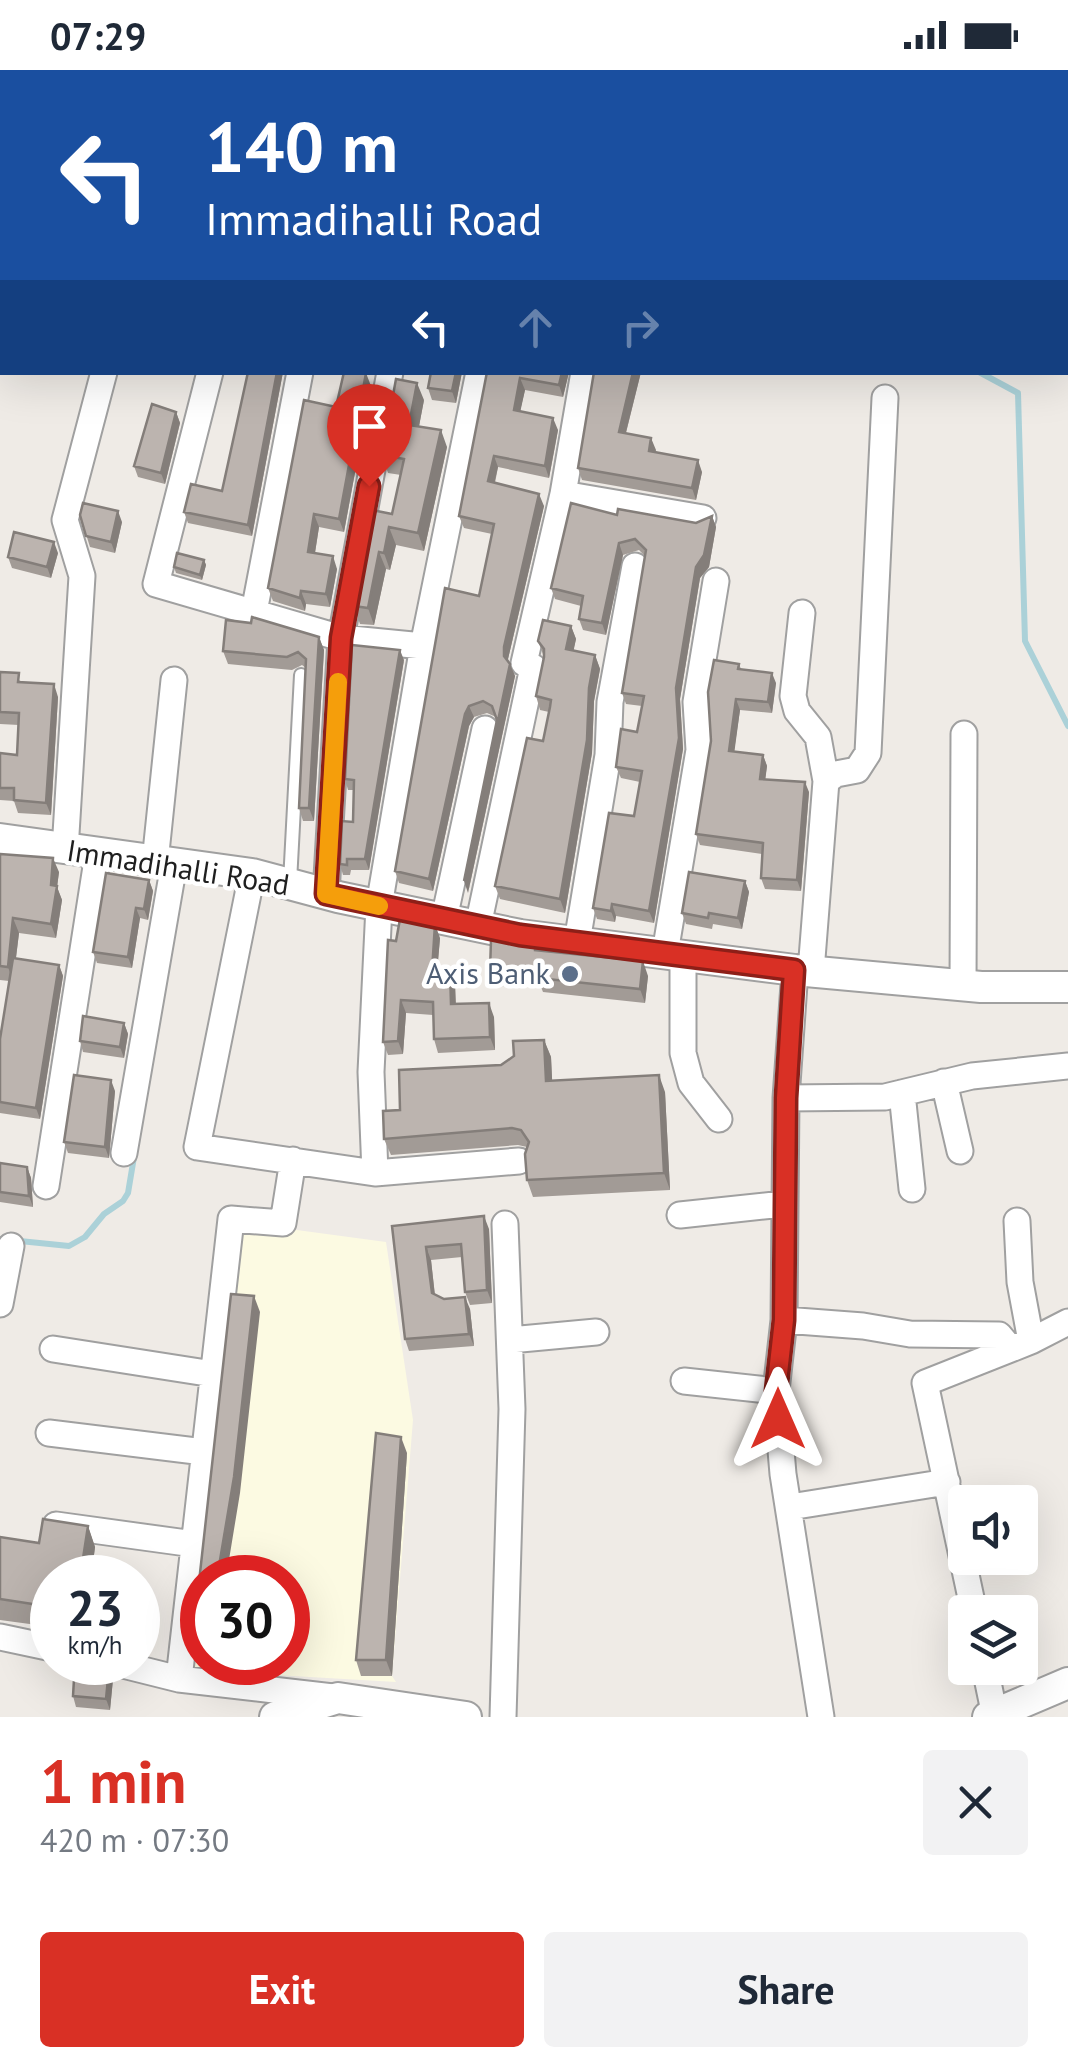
<!DOCTYPE html>
<html lang="en">
<head>
<meta charset="utf-8">
<style>
  :root { --surface:#fff; --page:#f2f2f3; --text:#1f2937; --muted:#747a83; --accent:#d93025 }
  body { margin:0; font-family:"PT Sans",sans-serif; background:var(--page); color:var(--text); height:100vh; display:flex; flex-direction:column; font-size:38px; white-space:nowrap }
  * { box-sizing:border-box; margin:0 }
  p { font-size:32px; color:var(--muted) }
  .icon { flex:none; width:55px; height:55px; fill:none; stroke:currentColor; stroke-width:2; stroke-linecap:round; stroke-linejoin:round }
  .map { position:relative; height:1647px; overflow:hidden }
  .side { display:flex; flex-direction:column; background:var(--surface); flex:1 }
  .side>* { flex:none }
  .banner { position:absolute; left:0px; top:0px; width:1070px; height:305px; box-shadow:0 10px 40px #0002; background:#1a4fa0; color:#fff; overflow:hidden }
  .tools { position:absolute; left:948px; top:1415px; display:grid; gap:20px }
  .tools a { display:grid; place-items:center; width:90px; height:90px; border-radius:10px; background:var(--surface); box-shadow:0 10px 40px #0002; font-size:50px }
  .speed { position:absolute; left:30px; top:1485px; display:flex; gap:20px; font-size:50px; font-weight:700; text-align:center }
  .speed>* { display:grid; place-content:center; width:130px; height:130px; border-radius:50%; background:var(--surface); box-shadow:0 10px 40px #0002; line-height:1 }
  .speed small { font-size:25px; font-weight:400 }
  .speed .limit { border:15px solid #d22; background:#fff; color:#111 }
  .pin { position:absolute; display:grid; place-items:center; width:85px; height:85px; color:#fff; margin:-102px -42px; border-radius:50% 50% 50% 0; rotate:-45deg; box-shadow:0 0 10px #0007 }
  .pin .icon { rotate:45deg }
  .me { position:absolute; width:110px; margin:-55px; rotate:0deg; stroke-linejoin:round; filter:drop-shadow(0 0 8px #0008) }
  .turn { display:flex; align-items:center; gap:35px; height:210px; padding:0 40px; font-size:45px }
  .turn .icon { width:130px; height:130px; stroke-width:2.5 }
  .turn b { display:block; font-size:70px; line-height:85px }
  .lanes { display:flex; align-items:center; height:95px; padding:0 40px; background:#0003; justify-content:center; gap:50px; direction:ltr }
  .lanes .off { opacity:.35 }
  .round { display:grid; place-items:center; flex:none; width:105px; height:105px; border-radius:10px; background:var(--page) }
  .summary { display:flex; align-items:center; justify-content:space-between; height:170px; padding:0 40px }
  h1 { font-size:60px; font-weight:800; line-height:75px; color:var(--accent) }
  .cta { display:flex; gap:20px; margin-top:auto; padding:20px 40px }
  .cta a { flex:1; height:115px; border-radius:10px; background:var(--accent); color:#fff; font-size:40px; font-weight:800; line-height:115px; text-align:center }
  .cta a+a { background:var(--page); color:var(--text) }
  .status { display:flex; justify-content:space-between; align-items:center; height:70px; padding:0 50px; background:var(--surface); direction:ltr }
  .status svg { height:28px; fill:currentColor }
  .map>svg:first-child { display:block }
  .residential { fill:#dddcdc }
  .education { fill:#fcfae2; fill-rule:evenodd }
  .farmland { fill:#ebebd3 }
  .lines { fill:none; stroke-linecap:round; stroke-linejoin:round }
  .stream { stroke:#abd1d8; stroke-width:6 }
  .service-casing { stroke:#a0a0a0; stroke-width:16 }
  .minor-casing { stroke:#a0a0a0; stroke-width:29 }
  .tertiary-casing { stroke:#a0a0a0; stroke-width:34 }
  .service { stroke:#fff; stroke-width:12 }
  .minor { stroke:#fff; stroke-width:25 }
  .tertiary { stroke:#fff; stroke-width:30 }
  .wall { fill:#a29b96 }
  .shaded-wall { fill:#847e7a }
  .building { fill:#bcb4af; stroke:#847e7a; stroke-width:2.5 }
  .route-casing { stroke:#8d1f18; stroke-width:25 }
  .route { stroke:#d93025; stroke-width:18 }
  .slow { stroke:#f59e0b; stroke-width:18 }
  .service-dot { fill:#5c6f8a; stroke:#fff; stroke-width:4 }
  .labels { text-anchor:middle; stroke-width:9; stroke-linejoin:round; paint-order:stroke }
  .street-label { font-size:30px; fill:#1f1f1f; stroke:#fff }
  .service-label { font-size:30px; fill:#4e5e75; stroke:#fff; text-anchor:end }
</style>
</head>
<body>
<div class="status"><b>07:29</b><svg viewBox="0 0 49 12"><path d="M0 12V9h3v3zM5 12V6h3v6zM10 12V3h3v9zM15 12V0h3v12zM26 1h20v11H26zM47 4h2v5h-2z"/></svg></div>
<div class="map">
<svg width="1068" height="1647" viewBox="0 0 1068 1647">
  <rect width="100%" height="100%" fill="#efebe6"/>
  <path class="residential" d="M119,0H615L614,2Z"/>
  <path class="education" d="M237,1152L386,1172L413,1350L392,1606L396,1612L187,1600ZM202,1508H288V1592H202Z"/>
  <path class="farmland" d="M615,0H873V2H614Z"/>
  <g class="lines">
    <path class="stream" d="M57,0L59,2
      M979,302L1018,323L1025,571L1068,656
      M0,1169L69,1176L85,1167L104,1144L123,1131L128,1123L134,1087"/>
    <defs>
      <path id="service" d="M290,812L301,605"/>
      <path id="minor" d="M1042,0L1043,2
        M291,2L292,0
        M432,2V0
        M556,2L557,0
        M1068,142V144
        M210,302L156,514L341,568L423,576
        M563,424L703,448
        M254,542L300,302
        M802,543L793,626L797,641L818,667L826,711
        M65,780L82,506L65,450L104,302
        M155,792L174,610
        M252,804L197,1077L375,1103L371,1002L379,836L423,576L479,302
        M326,824L341,568L390,302
        M444,849L485,659
        M478,856L533,597L524,593L563,424L584,302
        M577,872L608,685L610,632L635,496
        M665,883L699,680L696,632L716,511
        M683,886V983L691,1013L719,1049
        M795,900L786,1028L784,1250L776,1321L783,1404L821,1647
        M811,901L826,711L836,704L857,700L868,683L885,328
        M963,916L964,664
        M944,1012L960,1081
        M902,1023L912,1119
        M786,1028L885,1027L972,1006L1068,996
        M124,1083L174,794
        M375,1103L519,1091
        M46,1116L98,784
        M680,1145L783,1134
        M1017,1151L1020,1212L1031,1271
        M0,1234L11,1176
        M784,1250L863,1256L910,1264L999,1265L1011,1279
        M510,1270L596,1262
        M53,1279L213,1304
        M684,1311L776,1321
        M49,1363L204,1382
        M790,1437L947,1412
        M56,1455L194,1474
        M974,1542L925,1313L1031,1271L1068,1252
        M0,1567L52,1578
        M111,1592L179,1609L333,1627
        M985,1598L995,1646
        M179,1609L231,1149L283,1153L293,1090
        M503,1647L512,1339L505,1154"/>
      <path id="tertiary" d="M0,769L252,804L338,827L520,865L795,900L981,917H1068
        M275,1647L338,1628L466,1647
        M988,1647L1068,1613"/>
    </defs>
    <use href="#service" class="service-casing"/>
    <use href="#minor" class="minor-casing"/>
    <use href="#tertiary" class="tertiary-casing"/>
    <use href="#service" class="service"/>
    <use href="#minor" class="minor"/>
    <use href="#tertiary" class="tertiary"/>
  </g>
  <path class="wall" d="M160,0H205L204,2H160Z
    M248,302H283L252,466L188,453L184,442L222,421Z
    M462,302L456,333L432,330L428,318Z
    M487,302H569L563,327L525,320L520,341L558,360L549,408L498,397L495,413L544,436L508,589L515,606L468,823L497,650L496,647L487,643L474,647L469,656L433,821L399,813L395,801L479,526L492,464L464,458L459,446Z
    M594,302H641L626,363L651,368L655,382L702,402L696,430L582,410L578,398Z
    M371,316L344,462L319,457L315,483L337,499L330,537L306,534L305,541L273,531L268,518L336,337Z
    M424,330L419,356L447,377L424,481L396,475L390,500L386,499L374,555L360,554L354,536L392,444L401,405L388,403L382,385Z
    M176,342L180,353L165,414L138,407L134,396Z
    M80,445L122,452L115,483L90,477Z
    M617,445L696,453L712,446L716,457L709,497L700,508L680,629L683,679L654,853L616,846L615,852L597,849L593,838L634,746L640,712L621,708L616,697L637,662L642,636L626,634L622,623L645,486L639,480L623,485L606,565L583,560L579,549L581,536L555,529L551,518Z
    M58,483L51,508L12,498L8,487Z
    M204,490L206,495L202,510L176,503L174,497Z
    M251,553L319,567L324,580L314,751H303L299,738L306,598L302,595L292,600L228,594L223,581Z
    M571,556L576,569L573,581L595,585L600,599L594,631L592,683L565,843L500,829L495,816L543,671L549,642L540,640L536,626L544,587L538,571Z
    M404,590L369,800H351L350,805H343L340,794L353,752L354,720H348L345,709Z
    M739,594L741,599L776,613L772,643L740,640L734,681L763,685L767,696L765,709L809,722L801,821L765,819L761,808L762,784L700,775L696,764Z
    M0,602L58,627L51,745L18,743L14,731L0,730V683L17,685L19,655L0,654Z
    M0,784L59,802L57,817L62,830L56,868L19,863L16,888L59,895L63,906L40,1049L0,1043V969L9,911L0,910Z
    M149,810L153,821L148,850L140,848L132,898L97,893L93,882Z
    M745,811L749,822L742,859L713,854L712,859L686,854L682,843Z
    M440,868L437,901H450L455,914L456,934L494,947L495,980L438,983L434,969L433,945L406,943L403,984L388,985L383,972L396,871Z
    M535,872L538,880L648,906L645,933L543,922L541,917L495,916L490,901Z
    M124,953L128,964L124,988L83,982L80,971Z
    M544,970L551,987L552,1010L665,1022L670,1120L533,1127L527,1110V1077L518,1075L391,1085L384,1069L400,1040L501,995Z
    M115,1021L109,1088L68,1083L64,1072Z
    M0,1093L27,1097L31,1108L33,1137L0,1132Z
    M392,1156L489,1159L492,1233L470,1235L465,1222L462,1187L431,1190L435,1225L470,1239L474,1276L409,1281L405,1269Z
    M407,1383L392,1606H361L356,1590Z
    M88,1456L95,1477L91,1508H52V1557L0,1550V1467L39,1473Z
    M109,1598L113,1609L110,1640L76,1637L73,1626Z"/>
  <path class="shaded-wall" d="M2,86V132L0,145V98Z
    M277,302H283L252,466L248,455Z
    M456,302H462L456,333L452,321Z
    M562,302H569L563,327L559,315Z
    M633,302H641L623,374L619,362Z
    M366,303L371,316L344,462L339,449Z
    M520,308L525,320L518,352L514,340Z
    M417,313L424,330L416,372L409,355Z
    M176,342L180,353L165,414L161,403Z
    M553,348L558,360L549,408L545,396Z
    M441,360L447,377L424,481L418,463Z
    M651,368L656,380L653,393L649,381Z
    M494,386L498,397L492,423L488,411Z
    M698,390L702,402L696,430L692,418Z
    M539,424L544,436L508,589V598L504,586V577Z
    M118,441L122,452L115,483L111,472Z
    M314,444L319,457L313,495L308,482Z
    M712,446L716,457L709,497L700,508L680,629L683,679L654,853L649,841L676,618L696,497Z
    M389,457L396,475L390,500L384,483Z
    M54,472L58,483L51,508L47,497Z
    M619,473L623,485L606,565L602,553Z
    M379,482L386,499L374,555L368,538Z
    M333,486L337,499L330,537L326,524Z
    M204,490L206,495L202,510L200,505Z
    M301,521L306,534L305,541L300,528Z
    M571,556L576,569L571,593L566,579Z
    M319,567L324,580L314,751L309,738Z
    M400,580L404,590L369,800L365,789Z
    M595,585L600,599L594,631L592,683L565,843L560,829L589,618Z
    M510,594L515,606L468,823L464,811Z
    M772,603L776,613L772,643L768,632Z
    M54,614L58,627L51,745L46,733Z
    M736,629L740,640L733,692L729,681Z
    M469,636L474,647L469,656L433,821L429,809L465,644Z
    M763,685L767,696L764,720L760,709Z
    M805,712L809,722L801,821L797,810Z
    M53,788L59,802L57,817L62,830L56,868L51,854V815Z
    M149,810L153,821L148,850L144,839Z
    M745,811L749,822L742,859L738,848Z
    M612,834L616,846L615,852L611,841Z
    M136,838L140,848L132,898L128,887Z
    M13,848L19,863L13,911L8,897Z
    M435,854L440,868L436,915L432,901Z
    M643,891L648,906L645,933L640,919Z
    M59,895L63,906L40,1049L36,1038Z
    M450,901L455,914L456,947L451,934Z
    M401,930L406,943L403,984L398,971Z
    M489,933L494,947L495,980L490,967Z
    M124,953L128,964L124,988L120,977Z
    M544,970L551,987L553,1028L546,1011Z
    M659,1005L665,1022L670,1120L664,1103Z
    M111,1010L115,1021L109,1088L105,1077Z
    M27,1097L31,1108L33,1137L29,1126Z
    M484,1146L489,1159L492,1233L487,1220Z
    M426,1177L431,1190L436,1236L432,1223Z
    M254,1226L260,1242L240,1423L226,1508H217Z
    M465,1227L470,1239L474,1276L469,1264Z
    M401,1367L407,1383L392,1606L386,1590Z
    M88,1456L95,1477L91,1508H80Z
    M109,1598L113,1609L110,1640L106,1629Z"/>
  <path class="building" d="M177,0H196L195,2H183Z
    M344,0H395L394,2H343Z
    M482,0H517L524,2H481Z
    M985,0H1020V2H985Z
    M0,74H2L0,98Z
    M248,302H277L248,455L184,442L191,414L222,421Z
    M344,302L366,303L339,449L314,444L308,482L333,486L326,524L301,521L300,528L268,518L304,330L336,337Z
    M431,302H456L452,321L428,318Z
    M487,302H562L559,315L520,308L514,340L553,348L545,396L494,386L488,411L539,424L504,577V586L510,594L464,811L497,650L492,636L483,631L469,636L465,644L429,809L395,801L445,518L479,526L494,454L459,446Z
    M594,302H633L619,362L651,368L649,381L698,390L692,418L578,398Z
    M396,309L417,313L409,355L441,360L418,463L389,457L384,483L379,482L368,538L354,536L372,440L392,444L404,389L382,385Z
    M152,334L176,342L161,403L134,396Z
    M83,433L118,441L111,472L86,466L80,445Z
    M571,433L617,445L618,439L696,453L712,446L704,485L696,497L676,618L679,668L649,841L612,834L611,841L593,838L609,743L634,746L642,701L616,697L621,659L637,662L644,626L622,623L646,480L635,469L619,473L602,553L579,549L583,526L551,518Z
    M14,462L54,472L47,497L8,487Z
    M177,483L204,490L200,505L174,497Z
    M252,547L319,567L309,738H299L306,589L298,582L287,587L223,581L226,550L251,553Z
    M543,550L571,556L566,579L595,585L589,618L587,670L560,829L495,816L527,668L543,671L550,637L551,630L536,626L544,587V579L538,571Z
    M352,575L400,580L365,789H347V795L340,794L342,751L353,752L354,710L345,709Z
    M714,590L739,594L738,599L772,603L768,632L736,629L729,681L763,685L760,709L805,712L797,810L761,808L763,773L696,764L711,671L708,622Z
    M0,602L19,603L18,612L54,614L46,733L14,730V718H0V683L17,685L19,643L0,642Z
    M0,784L53,788L51,815L57,816L51,854L13,848L8,897L0,896Z
    M689,802L745,811L738,848L709,843L708,848L682,843Z
    M106,803L149,810L144,839L136,838L128,887L93,882Z
    M400,849L435,854L432,901H450L451,934L489,933L490,967L434,969L433,932L401,930L398,971L383,972L388,870L396,871Z
    M491,870L535,872V880L643,891L640,919L538,908V903L490,901Z
    M13,888L59,895L36,1038L0,1032V969Z
    M83,946L124,953L120,977L80,971Z
    M544,970L546,1011L659,1005L664,1103L527,1110L525,1084L529,1072L521,1060L512,1058L384,1069L383,1041L400,1040L399,1000L501,995L514,986L513,971Z
    M74,1005L111,1010L105,1077L64,1072Z
    M0,1093L27,1097L29,1126L0,1122Z
    M484,1146L487,1220L465,1222L461,1174L426,1177L432,1223L444,1229L465,1227L469,1264L405,1269L392,1156Z
    M231,1224L254,1226L234,1407L217,1508H202V1522L198,1521Z
    M376,1363L401,1367L386,1590H356Z
    M43,1449L88,1456L80,1508H52V1537L0,1529V1467L39,1473Z
    M75,1592H96L109,1598L106,1629L73,1626Z"/>
  <g class="lines">
    <defs>
      <path id="route" d="M369,416L341,568L326,824L520,865L794,900L786,1028L784,1250L776,1321L778,1349"/>
    </defs>
    <use href="#route" class="route-casing"/>
    <use href="#route" class="route"/>
    <path class="slow" d="M338,612L326,824L379,836"/>
  </g>
  <circle class="service-dot" cx="570" cy="904" r="10"/>
  <g class="labels">
    <g class="street-label">
      <text transform="translate(178 798) rotate(9)" y="10">Immadihalli Road</text>
    </g>
    <g class="service-label">
      <text x="550" y="914">Axis Bank</text>
    </g>
  </g>
</svg>
<div class="tools">
<a><svg class="icon" aria-label="sound" viewBox="0 0 24 24"><path d="M4 9h4l5-4v14l-5-4H4zM17 9q2 3 0 6"/></svg></a>
<a><svg class="icon" aria-label="layers" viewBox="0 0 24 24"><path d="M12 4l9 5-9 5-9-5zM3 14l9 5 9-5"/></svg></a>
</div>
<div class="speed"><div>23<small>km/h</small></div><div class="limit">30</div></div>
<div class="pin" style="left:369px;top:416px;background:#d93025"><svg class="icon" aria-label="arrive" viewBox="0 0 24 24"><path d="M6 21V4h12l-3 4 3 4H6"/></svg></div>
<svg class="me" style="left:778px;top:1349px" viewBox="-20 -20 40 40"><path d="M0-17L14 15 0 8-14 15z" fill="#d93025" stroke="#fff" stroke-width="4"/></svg>
<div class="banner">
<div class="turn"><svg class="icon" aria-label="left" viewBox="0 0 24 24"><path d="M17 20v-9H6M10 6l-5 5 5 5"/></svg><div><b>140 m</b>Immadihalli Road</div></div>
<div class="lanes"><svg class="icon" aria-label="left" viewBox="0 0 24 24"><path d="M17 20v-9H6M10 6l-5 5 5 5"/></svg><svg class="icon off" aria-label="ahead" viewBox="0 0 24 24"><path d="M12 20V5M6 11l6-6 6 6"/></svg><svg class="icon off" aria-label="right" viewBox="0 0 24 24"><path d="M7 20v-9h11M14 6l5 5-5 5"/></svg></div>
</div>
</div>
<section class="side">
<div class="summary"><div><h1>1 min</h1><p>420 m · 07:30</p></div><a class="round"><svg class="icon" aria-label="close" viewBox="0 0 24 24"><path d="M6 6l12 12M18 6L6 18"/></svg></a></div>
<div class="cta"><a>Exit</a><a>Share</a></div>
</section>
</body>
</html>
